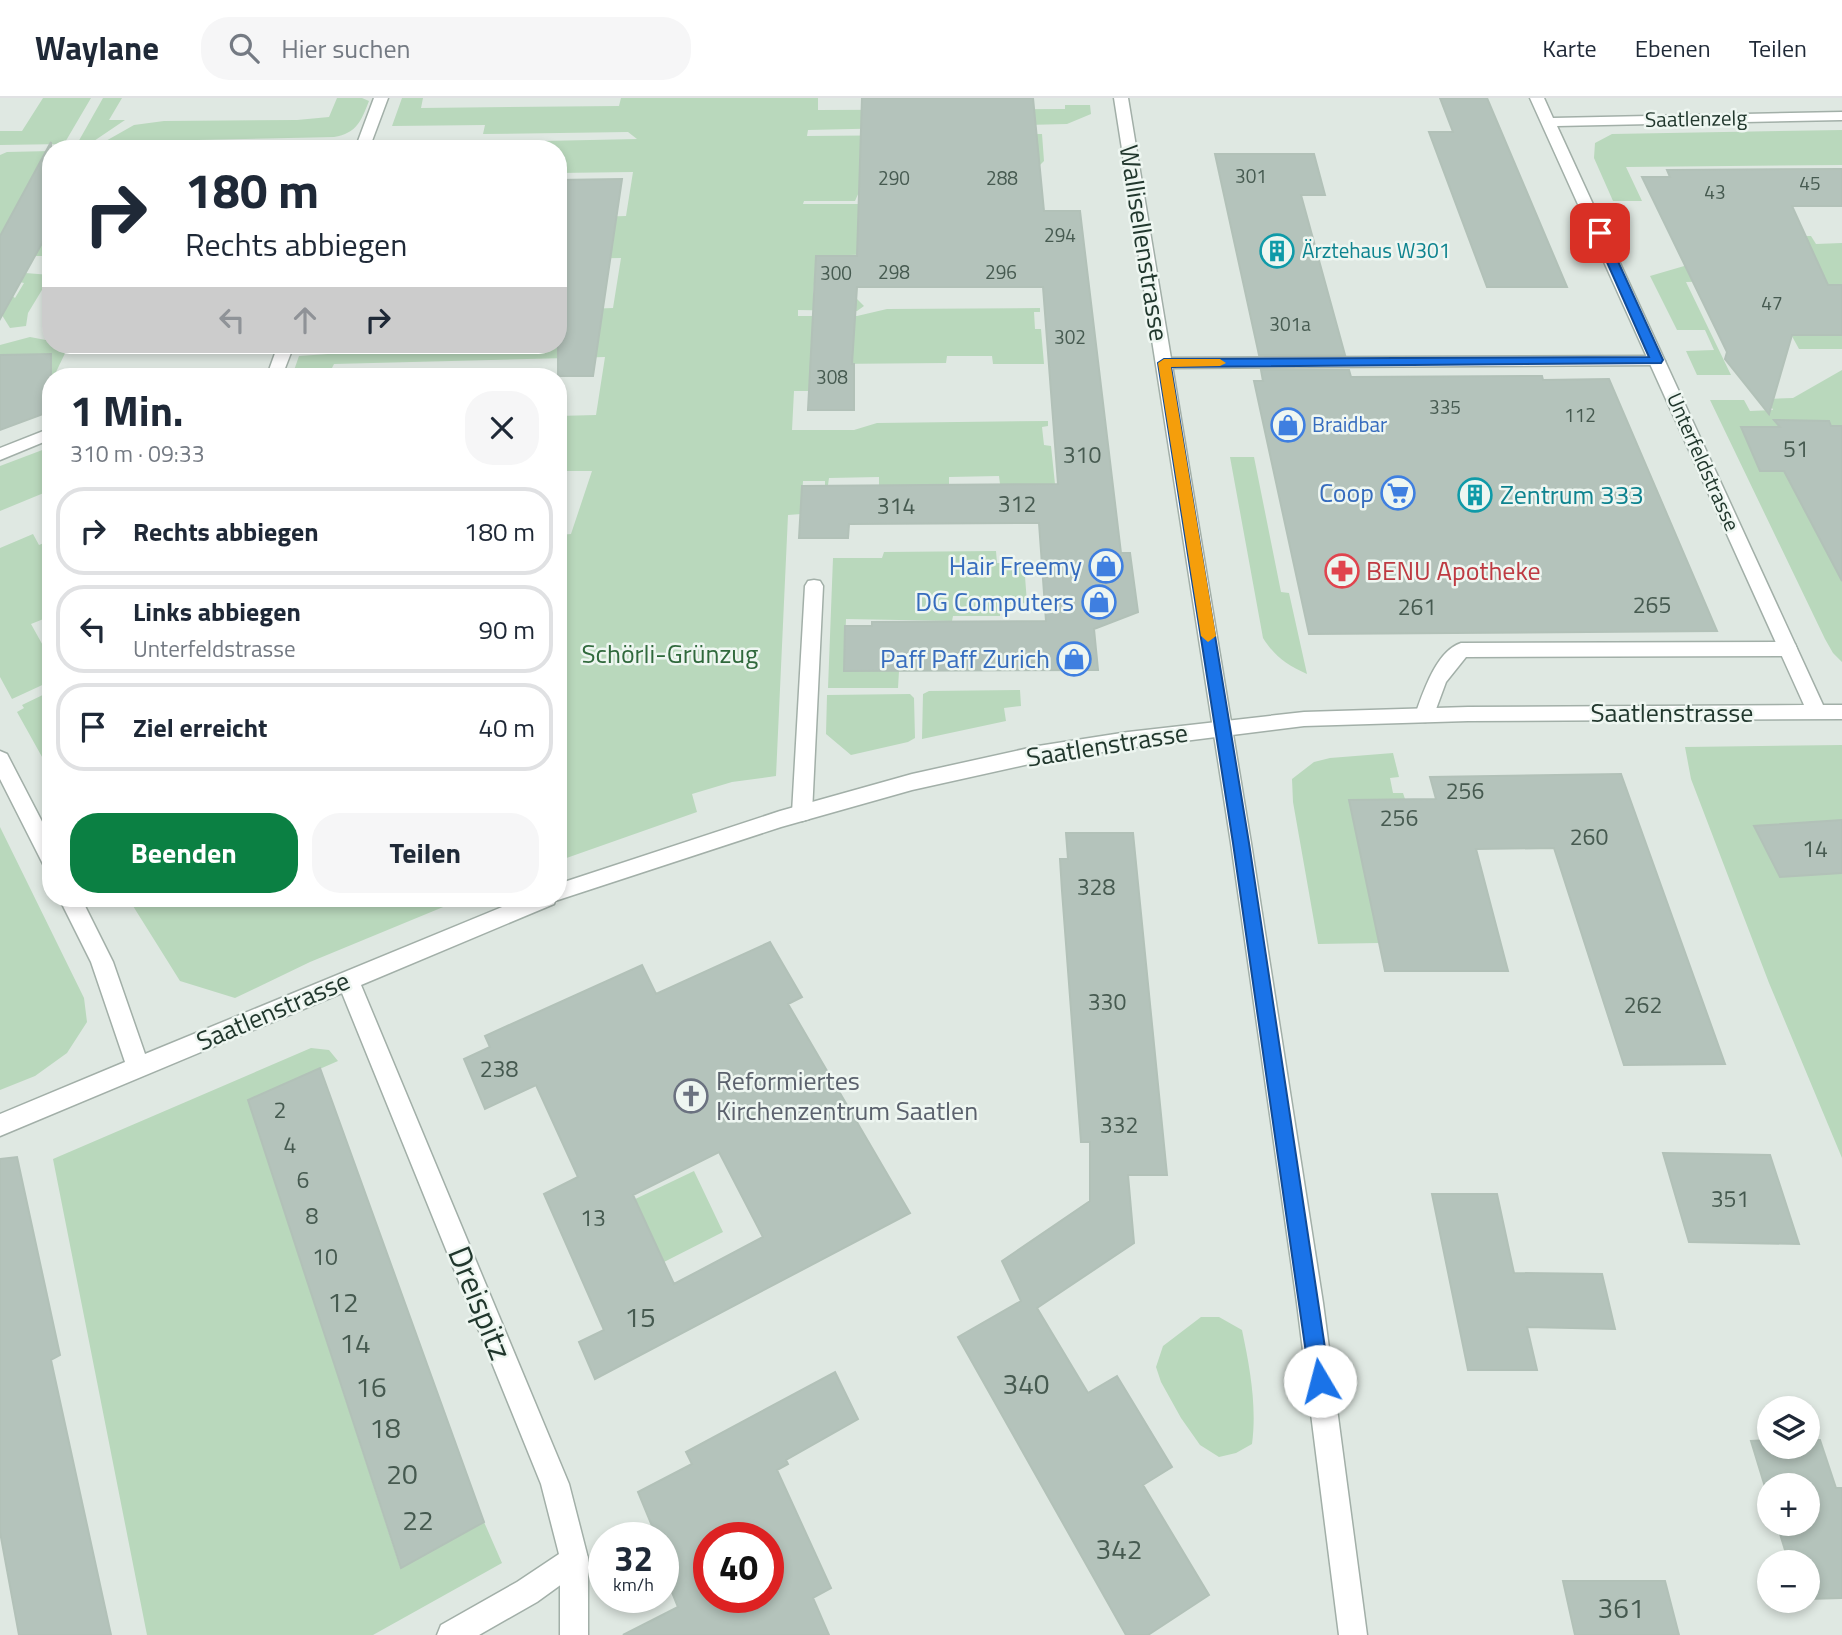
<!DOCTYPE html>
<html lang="de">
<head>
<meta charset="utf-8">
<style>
  :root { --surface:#fff; --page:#f6f6f7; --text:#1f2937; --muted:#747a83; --line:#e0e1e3; --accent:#0b8043 }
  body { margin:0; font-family:"Titillium Web",sans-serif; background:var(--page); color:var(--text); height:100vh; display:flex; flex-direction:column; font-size:26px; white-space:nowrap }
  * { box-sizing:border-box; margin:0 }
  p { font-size:23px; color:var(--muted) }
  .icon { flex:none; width:38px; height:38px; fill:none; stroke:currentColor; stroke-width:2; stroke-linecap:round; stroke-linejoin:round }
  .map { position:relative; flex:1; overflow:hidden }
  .details { position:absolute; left:42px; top:270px; width:525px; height:539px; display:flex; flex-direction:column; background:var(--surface); border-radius:28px; box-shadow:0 4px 10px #0003 }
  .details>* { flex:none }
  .top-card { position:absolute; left:42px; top:42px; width:525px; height:214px; border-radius:28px; box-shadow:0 4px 10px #0003; background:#fff; color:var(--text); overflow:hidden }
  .tools { position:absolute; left:1757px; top:1298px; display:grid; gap:14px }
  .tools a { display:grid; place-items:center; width:63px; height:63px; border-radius:50%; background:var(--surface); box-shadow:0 4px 10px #0003; font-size:35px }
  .speed { position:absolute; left:588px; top:1424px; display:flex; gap:14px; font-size:35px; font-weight:700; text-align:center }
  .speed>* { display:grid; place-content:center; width:91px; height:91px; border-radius:50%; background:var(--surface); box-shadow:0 4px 10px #0003; line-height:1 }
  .speed small { font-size:18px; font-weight:400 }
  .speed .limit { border:10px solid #d22; background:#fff; color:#111 }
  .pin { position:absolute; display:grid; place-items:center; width:60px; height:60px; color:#fff; margin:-30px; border-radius:14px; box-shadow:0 4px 10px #0006 }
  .me { position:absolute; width:77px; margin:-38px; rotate:352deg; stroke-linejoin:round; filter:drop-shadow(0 0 5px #0008) }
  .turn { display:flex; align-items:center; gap:24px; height:147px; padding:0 28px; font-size:32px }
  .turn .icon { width:91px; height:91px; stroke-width:2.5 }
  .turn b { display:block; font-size:49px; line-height:60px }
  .lanes { display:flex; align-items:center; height:66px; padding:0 28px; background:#0003; justify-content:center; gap:35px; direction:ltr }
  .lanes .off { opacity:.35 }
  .round { display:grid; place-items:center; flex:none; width:74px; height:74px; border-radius:28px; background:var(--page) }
  .summary { display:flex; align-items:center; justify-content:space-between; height:119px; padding:0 28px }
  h1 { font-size:42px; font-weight:700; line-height:52px }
  .action { display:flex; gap:14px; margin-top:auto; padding:14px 28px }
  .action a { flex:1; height:80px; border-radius:28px; background:var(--accent); color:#fff; font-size:28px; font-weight:700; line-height:80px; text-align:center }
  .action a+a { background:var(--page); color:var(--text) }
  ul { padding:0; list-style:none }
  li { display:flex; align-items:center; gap:21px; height:88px; margin:0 14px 10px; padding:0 14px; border:4px solid var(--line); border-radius:28px }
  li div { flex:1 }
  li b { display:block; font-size:26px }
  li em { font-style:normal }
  header { display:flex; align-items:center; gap:42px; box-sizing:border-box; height:98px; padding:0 35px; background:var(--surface); border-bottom:2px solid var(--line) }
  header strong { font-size:33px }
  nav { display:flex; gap:38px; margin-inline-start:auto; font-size:24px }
  .search { width:490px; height:63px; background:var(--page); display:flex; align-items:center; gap:18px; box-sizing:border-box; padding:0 24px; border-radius:28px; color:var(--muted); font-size:26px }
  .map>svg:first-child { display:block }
  .green { fill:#b9d8bc }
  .building { fill:#b4c3bb; stroke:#b2c1b8; stroke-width:2; fill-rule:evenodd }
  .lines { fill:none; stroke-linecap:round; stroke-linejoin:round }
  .service-casing { stroke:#a2afa8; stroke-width:3 }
  .minor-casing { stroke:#a2afa8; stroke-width:3 }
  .tertiary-casing { stroke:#a2afa8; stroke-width:3 }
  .service { fill:#fff; fill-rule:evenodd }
  .minor { fill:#fff; fill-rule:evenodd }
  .tertiary { fill:#fff; fill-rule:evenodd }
  .route { fill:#1a73e8; stroke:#114b97; stroke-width:2 }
  .slow { fill:#f59e0b }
  .labels { text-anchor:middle; stroke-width:5; stroke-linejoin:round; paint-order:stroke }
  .far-number-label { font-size:19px; fill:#465a50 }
  .far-street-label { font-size:21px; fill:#21372d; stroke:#eef6f1 }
  .far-culture-label { font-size:21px; fill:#0d838f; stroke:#eef6f1; text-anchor:start }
  .far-shop-label { font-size:21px; fill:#366cbe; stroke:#eef6f1; text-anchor:start }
  .number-label { font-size:23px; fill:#465a50 }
  .street-label { font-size:26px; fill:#21372d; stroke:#eef6f1 }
  .shop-label { font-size:26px; fill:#366cbe; stroke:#eef6f1; text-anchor:end }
  .culture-label { font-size:26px; fill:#0d838f; stroke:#eef6f1; text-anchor:start }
  .health-label { font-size:26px; fill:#be3a42; stroke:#eef6f1; text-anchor:start }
  .park-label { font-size:26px; fill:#30693c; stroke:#eef6f1 }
  .worship-label { font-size:26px; fill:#5b616d; stroke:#eef6f1; text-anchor:start }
  .near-number-label { font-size:28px; fill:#465a50 }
  .near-street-label { font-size:32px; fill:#21372d; stroke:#eef6f1 }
</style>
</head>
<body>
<header>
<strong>Waylane</strong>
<div class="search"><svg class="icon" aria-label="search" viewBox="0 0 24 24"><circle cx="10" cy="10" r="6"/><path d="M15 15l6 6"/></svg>Hier suchen</div>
<nav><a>Karte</a><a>Ebenen</a><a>Teilen</a></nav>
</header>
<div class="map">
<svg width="1842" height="1537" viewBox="0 0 1842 1537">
  <rect width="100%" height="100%" fill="#dfe8e2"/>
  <path class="green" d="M43,0H91L64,46L0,47V33H22Z
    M103,0H122L109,22H125L91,45L77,46Z
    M337,0H362L369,3C361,23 357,35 334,39L104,44L134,27L164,23L297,22L329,19Z
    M402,0H423L421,10L619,8L621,0H818V12L1065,11V7H1090L1091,16L1067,26L808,32L807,38L1042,36L1044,63L1040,67H860L859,94L855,103H804L803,106H877L883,156L816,158L813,200H856L864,208L857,213L798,212V218H857L887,211L1040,210V214H1034L1035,231H1041L1044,266H993L992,258H947L946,265L831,266L811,263L809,293H794L792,332H854L877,325L1048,323V328L1042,329L1044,347L1051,348L1055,386H1000L999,378L949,379V387H879V379L829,380L828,387H825V383H803L801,416L788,417L776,678L732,684L692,696L697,714L558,763V553L565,499H558V437L571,436L592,373H558V318L596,317L605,259L334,266L330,274L314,275L312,278H292L299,258L328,256L331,247H558V212L613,210L621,160L558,161V120L626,118L633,74L558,75V51H402L404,46L637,41L628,34L483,36L485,27L392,28Z
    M1842,32V67L1626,69L1642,103H1613L1594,60L1595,45L1612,36Z
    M51,53V158H35L44,142H0V57L7,54Z
    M1787,138H1811L1816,146L1842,145V251H1799L1761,182L1686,184L1731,277H1697L1686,253L1714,252L1705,232H1677L1650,178Z
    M25,175L51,177L28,215L26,228L10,230L0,214L5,192L15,200L24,185L20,184Z
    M30,239L51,243V247H69L56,274L123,273L121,278H51L0,286V247Z
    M1842,272V564L1833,555L1825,541L1710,302H1744L1750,313L1773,312L1768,301L1793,300Z
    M45,351L51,358V392L0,413V368Z
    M1230,359H1254L1281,494L1289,495L1307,576C1287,567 1275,559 1263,540Z
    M33,436L39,447L51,442V518L31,526L51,562V583L12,601L0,579V450Z
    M996,453L997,465H1024L1027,505L1000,506V518H953L952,523L846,521L844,573H899L898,590H828L833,460H882L884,454Z
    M1020,592L1021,608L1004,610L1006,623L922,641L923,596L929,593Z
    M51,593V675L17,614L24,610L22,607Z
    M910,596L914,600L915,640L908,644L851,657L826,636L827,597Z
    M1842,647V1060L1769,885L1691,681L1685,649Z
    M1393,655L1399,679L1390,680L1393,695H1403L1405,701L1349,702L1380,845L1318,846L1293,704L1292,681L1314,664L1330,660Z
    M0,729L84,900L87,924L67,955L35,978L0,992Z
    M128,800H465L310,864L235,900L180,883Z
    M311,950L329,952L338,963L248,1002L400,1469L484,1424L502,1465L373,1537H147L53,1061Z
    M694,1073L723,1134L664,1164L662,1159L656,1162L629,1104Z
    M1201,1219H1219L1242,1232C1250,1270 1257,1308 1252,1346L1236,1355L1219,1359L1200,1347L1181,1320L1161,1284L1156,1269L1163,1248Z"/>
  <path class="building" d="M862,0H1033L1044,113H1080L1121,455H1130L1138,514L1094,531L1098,572L844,573L845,528H872V524L1046,523L1039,425L849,426L848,440H799L802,388L1058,386L1043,189H857L852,266H854V312H808L816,158H857Z
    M1440,0H1487L1567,189H1487L1429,34H1453Z
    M51,44V129L0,221V138Z
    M1215,56H1314L1325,97H1301L1345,257H1259Z
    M1842,71V108H1792L1828,187H1842V237H1792L1769,316L1725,261L1727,254L1642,79H1670L1667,72Z
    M622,81L593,278H558V82Z
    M51,256V313L0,332V257Z
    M1261,272H1349L1351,279L1542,278L1543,282L1609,281L1717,533L1309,536L1254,283H1263Z
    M1774,322L1829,323L1831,328H1842V483L1784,373H1760L1741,329H1780Z
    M1621,676L1725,966L1624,967L1554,750L1476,751L1508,873H1385L1349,702L1436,701L1430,679Z
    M1842,722V775L1780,779L1754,728Z
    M1066,735H1133L1167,1077H1128L1134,1145L1037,1210L1088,1295L1117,1278L1172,1369L1143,1387L1209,1497L1148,1537H1126L958,1239L1021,1203L1002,1163L1090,1103V1044H1081L1062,793L1060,761H1068Z
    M770,844L802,899L788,906L910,1115L595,1281L579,1244L604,1232L544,1096L578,1079L536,987L485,1011L464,961L490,949L485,938L642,867L656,896ZM719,1054L763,1139L674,1186L633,1097Z
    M320,970L484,1424L401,1470L248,1002Z
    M1663,1055L1770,1057L1799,1146L1689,1144Z
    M17,1059L60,1257L51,1262L111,1537H19L0,1434V1061Z
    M1432,1096H1497L1514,1175L1602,1176L1615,1231L1527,1229L1537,1272H1468Z
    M835,1274L858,1321L786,1362L788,1366L777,1372L831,1490L813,1500L829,1537H623L678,1509L663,1472V1440H657L638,1394L692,1366L686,1354ZM709,1440H768V1500H709Z
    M1769,1342V1349H1808V1342H1820L1836,1390H1842V1500L1808,1501V1465H1789L1777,1426H1808V1388H1769V1402L1751,1343Z
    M1563,1483H1665L1679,1537H1575Z"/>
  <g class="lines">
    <defs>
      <path id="service" d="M1657,258L1665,263L1663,267L1164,270L1156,265L1164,260Z
        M814,482L820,483L823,488L812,715L809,721L802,723L795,721L792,715L805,488L808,483Z
        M1788,544L1795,546L1797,551L1795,556L1788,558L1466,559L1446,584L1432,622L1425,624L1418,622L1415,617C1423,595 1436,553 1461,545Z
        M574,1446L584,1450L588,1460L584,1470L537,1504L479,1537H437L441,1527L517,1484Z"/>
      <path id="minor" d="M374,0H388L369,51H355Z
        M1530,0H1544L1553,20L1842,14V22L1557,28L1823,607H1842V621L1468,623L1304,628L1128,650L1038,664L912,692L781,729L555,803L554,806L361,887L569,1386L588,1460V1537H560V1460L541,1386L342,895L0,1038V1016L125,964L91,864L59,800H81L113,864L145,956L524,800H558V786L780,713L912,676L1038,648L1128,634L1304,614L1468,609L1804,607Z
        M278,247H294L282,278H203L211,273L269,272Z
        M51,330V341L0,362V350Z
        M0,653L7,656L51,741V770L44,768L0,681Z"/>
      <path id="tertiary" d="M1114,0H1128L1251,745L1323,1205L1367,1537H1339L1297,1205L1231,745Z"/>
    </defs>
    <use href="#service" class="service-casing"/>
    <use href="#minor" class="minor-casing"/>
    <use href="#tertiary" class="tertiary-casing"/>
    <use href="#service" class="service"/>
    <use href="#minor" class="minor"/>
    <use href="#tertiary" class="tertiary"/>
  </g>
  <path class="route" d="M1600,132L1605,135L1663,262L1661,265L1171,269L1249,745L1330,1283L1327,1290L1320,1293L1313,1290L1310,1283L1233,745L1158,265L1164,261L1649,259L1594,135Z"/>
  <path class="slow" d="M1164,261H1220L1226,265L1220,268L1171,269L1216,538L1208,544L1201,538L1158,265Z"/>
  <defs>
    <symbol id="building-ring" viewBox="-11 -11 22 22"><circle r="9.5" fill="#eef6f1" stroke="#0f9aa8" stroke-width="1.5"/><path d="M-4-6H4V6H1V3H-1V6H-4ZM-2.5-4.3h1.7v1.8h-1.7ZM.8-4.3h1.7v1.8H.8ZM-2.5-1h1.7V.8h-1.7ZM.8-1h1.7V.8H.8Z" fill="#0f9aa8"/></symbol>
    <symbol id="shop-ring" viewBox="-11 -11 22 22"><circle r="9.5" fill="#eef6f1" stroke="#3f7fe0" stroke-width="1.5"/><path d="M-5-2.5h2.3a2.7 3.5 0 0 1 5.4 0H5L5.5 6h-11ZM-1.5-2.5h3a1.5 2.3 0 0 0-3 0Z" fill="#3f7fe0"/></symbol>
    <symbol id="supermarket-ring" viewBox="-11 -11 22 22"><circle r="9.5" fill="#eef6f1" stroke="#3f7fe0" stroke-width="1.5"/><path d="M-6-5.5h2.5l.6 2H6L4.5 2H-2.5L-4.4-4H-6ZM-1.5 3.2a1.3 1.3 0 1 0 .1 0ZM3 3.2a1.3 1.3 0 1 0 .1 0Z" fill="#3f7fe0"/></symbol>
    <symbol id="pharmacy-ring" viewBox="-11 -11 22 22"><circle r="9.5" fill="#eef6f1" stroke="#e0444e" stroke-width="1.5"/><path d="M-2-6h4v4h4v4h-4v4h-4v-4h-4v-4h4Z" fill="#e0444e"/></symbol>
    <symbol id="church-ring" viewBox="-11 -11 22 22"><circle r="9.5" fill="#eef6f1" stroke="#6b7280" stroke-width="1.5"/><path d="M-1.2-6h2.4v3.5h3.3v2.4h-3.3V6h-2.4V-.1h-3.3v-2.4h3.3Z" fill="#6b7280"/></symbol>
  </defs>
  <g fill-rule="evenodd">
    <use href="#building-ring" x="1258" y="134" width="38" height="38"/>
    <use href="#shop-ring" x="1269" y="308" width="38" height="38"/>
    <use href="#supermarket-ring" x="1379" y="376" width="38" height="38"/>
    <use href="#building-ring" x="1456" y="378" width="38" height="38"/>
    <use href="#shop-ring" x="1087" y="449" width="38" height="38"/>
    <use href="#pharmacy-ring" x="1323" y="454" width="38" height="38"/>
    <use href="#shop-ring" x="1080" y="485" width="38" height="38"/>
    <use href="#shop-ring" x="1055" y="542" width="38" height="38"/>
    <use href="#church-ring" x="672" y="979" width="38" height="38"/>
  </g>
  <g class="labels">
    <g class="far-number-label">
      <text x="1251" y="85">301</text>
      <text x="894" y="87">290</text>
      <text x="1002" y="87">288</text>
      <text x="1810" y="92">45</text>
      <text x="1715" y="101">43</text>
      <text x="1060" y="144">294</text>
      <text x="894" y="181">298</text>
      <text x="1001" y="181">296</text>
      <text x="836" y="182">300</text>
      <text x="1772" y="212">47</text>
      <text x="1290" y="233">301a</text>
      <text x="1070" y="246">302</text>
      <text x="832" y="286">308</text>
      <text x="1445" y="316">335</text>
      <text x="1580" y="324">112</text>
    </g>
    <g class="far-street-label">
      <text transform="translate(1696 21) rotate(-1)" y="7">Saatlenzelg</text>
      <text transform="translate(1703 364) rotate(66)" y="7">Unterfeldstrasse</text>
    </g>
    <g class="far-culture-label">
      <text x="1302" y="160">Ärztehaus W301</text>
    </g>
    <g class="far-shop-label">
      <text x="1312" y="334">Braidbar</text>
    </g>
    <g class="number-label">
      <text x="1796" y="359">51</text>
      <text x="1082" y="365">310</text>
      <text x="1017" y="414">312</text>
      <text x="896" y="416">314</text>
      <text x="1652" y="515">265</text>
      <text x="1417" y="517">261</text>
      <text x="1465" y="701">256</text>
      <text x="1399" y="728">256</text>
      <text x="1589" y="747">260</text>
      <text x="1815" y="759">14</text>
      <text x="1096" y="797">328</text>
      <text x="1107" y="912">330</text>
      <text x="1643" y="915">262</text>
      <text x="499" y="979">238</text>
      <text x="280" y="1020">2</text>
      <text x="1119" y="1035">332</text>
      <text x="290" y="1055">4</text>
      <text x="303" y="1090">6</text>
      <text x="1730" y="1109">351</text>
      <text x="312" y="1126">8</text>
      <text x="593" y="1128">13</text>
      <text x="325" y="1167">10</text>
    </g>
    <g class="street-label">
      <text transform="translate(1144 145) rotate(81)" y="9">Wallisellenstrasse</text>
      <text x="1672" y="624">Saatlenstrasse</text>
      <text transform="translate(1107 647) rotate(-9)" y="9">Saatlenstrasse</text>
      <text transform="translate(273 913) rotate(-23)" y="9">Saatlenstrasse</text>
    </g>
    <g class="shop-label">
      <text x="1374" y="404">Coop</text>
      <text x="1082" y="477">Hair Freemy</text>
      <text x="1074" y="513">DG Computers</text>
      <text x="1050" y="570">Paff Paff Zurich</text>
    </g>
    <g class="culture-label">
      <text x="1500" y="406">Zentrum 333</text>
    </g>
    <g class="health-label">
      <text x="1366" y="482">BENU Apotheke</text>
    </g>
    <g class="park-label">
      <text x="670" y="565">Schörli-Grünzug</text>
    </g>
    <g class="worship-label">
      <text x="716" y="992">Reformiertes<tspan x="716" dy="30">Kirchenzentrum Saatlen</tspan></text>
    </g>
    <g class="near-number-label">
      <text x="343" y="1214">12</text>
      <text x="640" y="1229">15</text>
      <text x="355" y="1255">14</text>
      <text x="1026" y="1296">340</text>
      <text x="371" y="1299">16</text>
      <text x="385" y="1340">18</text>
      <text x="402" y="1386">20</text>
      <text x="418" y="1432">22</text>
      <text x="1119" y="1461">342</text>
      <text x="1621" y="1520">361</text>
    </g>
    <g class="near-street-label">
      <text transform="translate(480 1205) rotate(68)" y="11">Dreispitz</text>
    </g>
  </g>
</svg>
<div class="tools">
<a><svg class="icon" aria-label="layers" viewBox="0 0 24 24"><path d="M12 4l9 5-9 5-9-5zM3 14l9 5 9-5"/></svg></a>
<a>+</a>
<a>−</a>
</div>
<div class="speed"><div>32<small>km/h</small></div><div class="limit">40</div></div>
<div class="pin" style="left:1600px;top:135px;background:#d93025"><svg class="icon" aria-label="arrive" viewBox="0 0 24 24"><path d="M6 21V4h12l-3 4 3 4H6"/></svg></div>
<svg class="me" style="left:1320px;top:1283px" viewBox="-20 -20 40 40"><circle r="19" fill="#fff"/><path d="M0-13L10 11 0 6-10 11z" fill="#1a73e8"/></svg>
<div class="top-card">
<div class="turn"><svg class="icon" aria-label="right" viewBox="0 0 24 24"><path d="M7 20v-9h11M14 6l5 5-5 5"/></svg><div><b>180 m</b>Rechts abbiegen</div></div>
<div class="lanes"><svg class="icon off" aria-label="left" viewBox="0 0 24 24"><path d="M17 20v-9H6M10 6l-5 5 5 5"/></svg><svg class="icon off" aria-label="ahead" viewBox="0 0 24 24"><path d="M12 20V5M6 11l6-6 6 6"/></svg><svg class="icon" aria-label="right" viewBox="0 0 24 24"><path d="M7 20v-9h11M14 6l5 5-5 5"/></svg></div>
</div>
<section class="details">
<div class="summary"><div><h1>1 Min.</h1><p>310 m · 09:33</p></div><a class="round"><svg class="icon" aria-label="close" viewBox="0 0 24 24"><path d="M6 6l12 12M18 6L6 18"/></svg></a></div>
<ul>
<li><svg class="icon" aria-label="right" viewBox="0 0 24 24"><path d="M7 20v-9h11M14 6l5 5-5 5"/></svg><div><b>Rechts abbiegen</b></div><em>180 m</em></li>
<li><svg class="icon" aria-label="left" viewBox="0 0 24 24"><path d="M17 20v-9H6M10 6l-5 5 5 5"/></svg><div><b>Links abbiegen</b><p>Unterfeldstrasse</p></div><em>90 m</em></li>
<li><svg class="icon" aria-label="arrive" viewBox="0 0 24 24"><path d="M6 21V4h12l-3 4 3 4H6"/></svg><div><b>Ziel erreicht</b></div><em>40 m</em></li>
</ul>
<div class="action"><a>Beenden</a><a>Teilen</a></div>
</section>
</div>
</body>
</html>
